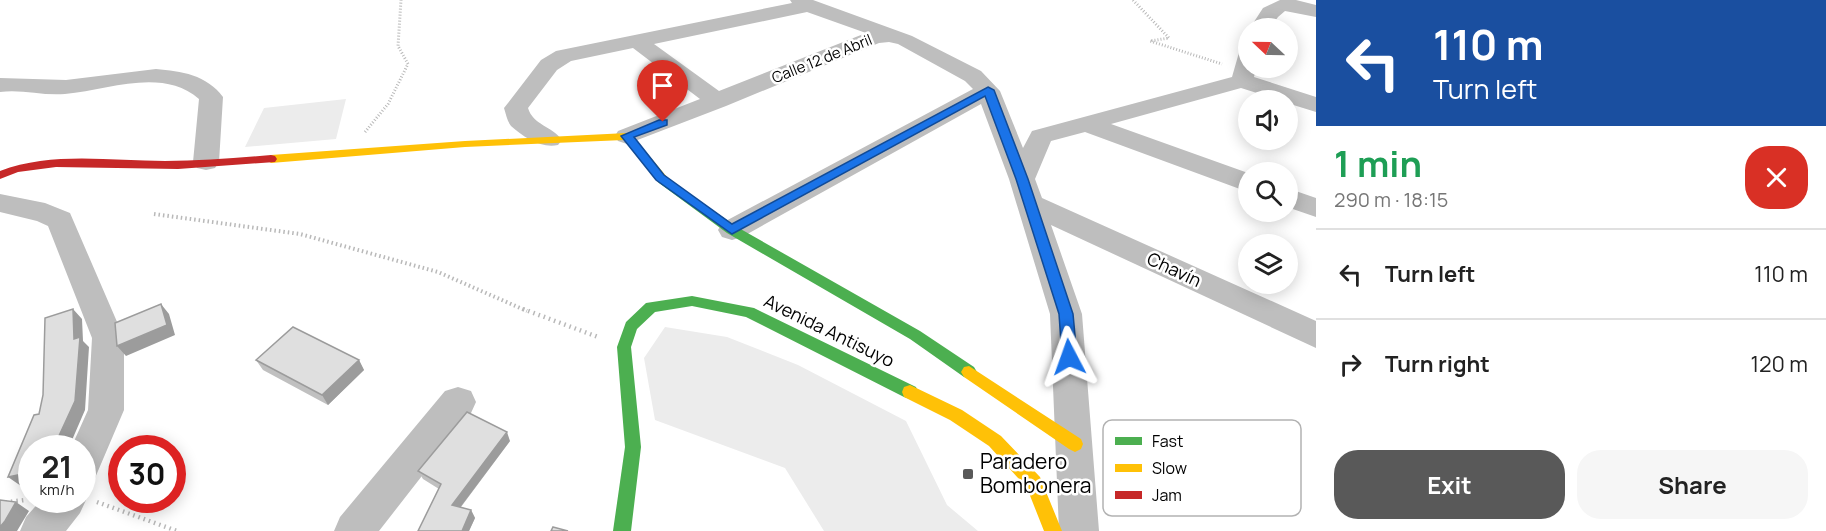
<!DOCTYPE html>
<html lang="en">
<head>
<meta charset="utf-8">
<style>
  :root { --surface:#fff; --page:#f6f6f6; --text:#222; --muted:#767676; --line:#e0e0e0; --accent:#595959 }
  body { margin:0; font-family:Manrope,sans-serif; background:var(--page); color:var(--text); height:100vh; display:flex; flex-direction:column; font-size:22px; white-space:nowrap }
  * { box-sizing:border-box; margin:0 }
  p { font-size:20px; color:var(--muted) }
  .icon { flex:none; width:33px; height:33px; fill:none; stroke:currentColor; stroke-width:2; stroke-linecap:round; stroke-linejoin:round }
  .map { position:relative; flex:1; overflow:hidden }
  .panel { display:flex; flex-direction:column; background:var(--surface); width:510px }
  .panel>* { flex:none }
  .guide { background:#1a4fa0; color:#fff; overflow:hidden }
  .needle { width:39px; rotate:292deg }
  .fabs { position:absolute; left:1238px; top:18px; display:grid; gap:12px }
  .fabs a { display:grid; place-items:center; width:60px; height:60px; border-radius:50%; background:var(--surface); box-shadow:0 3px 15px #0003; font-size:30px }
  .speed { position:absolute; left:18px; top:435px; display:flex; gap:12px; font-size:30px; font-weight:700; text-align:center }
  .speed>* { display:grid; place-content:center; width:78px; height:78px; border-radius:50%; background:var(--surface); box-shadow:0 3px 15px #0003; line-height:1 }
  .speed small { font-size:15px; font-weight:400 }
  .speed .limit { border:9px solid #d22; background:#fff; color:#111 }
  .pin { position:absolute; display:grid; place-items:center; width:51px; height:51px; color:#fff; margin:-62px -26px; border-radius:50% 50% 50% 0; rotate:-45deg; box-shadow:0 0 6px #0007 }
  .pin .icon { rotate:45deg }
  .me { position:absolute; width:66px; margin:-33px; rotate:356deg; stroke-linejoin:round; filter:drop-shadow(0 0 4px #0008) }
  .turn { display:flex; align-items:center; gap:21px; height:126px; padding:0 18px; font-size:27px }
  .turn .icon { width:78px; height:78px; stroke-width:2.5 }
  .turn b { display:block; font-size:42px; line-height:51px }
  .round { display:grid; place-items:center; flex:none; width:63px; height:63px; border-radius:24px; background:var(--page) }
  .head { display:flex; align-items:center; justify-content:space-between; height:102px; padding:0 18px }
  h1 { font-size:36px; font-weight:700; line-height:45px; color:#1e9e55 }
  .primary-button { display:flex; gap:12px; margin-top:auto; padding:12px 18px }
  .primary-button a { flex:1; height:69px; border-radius:24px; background:var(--accent); color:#fff; font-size:24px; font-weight:700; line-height:69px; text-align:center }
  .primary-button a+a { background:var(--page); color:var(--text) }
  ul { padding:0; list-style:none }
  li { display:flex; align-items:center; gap:18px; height:90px; padding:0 18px; border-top:2px solid var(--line) }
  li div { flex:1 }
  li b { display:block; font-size:22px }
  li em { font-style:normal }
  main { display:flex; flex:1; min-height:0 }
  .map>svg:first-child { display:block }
  .green { fill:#ececec }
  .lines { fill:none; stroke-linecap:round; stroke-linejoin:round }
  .path-far2 { stroke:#b9b9b9; stroke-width:3; stroke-dasharray:1 2; stroke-linecap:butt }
  .path-far1 { stroke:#b9b9b9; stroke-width:4; stroke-dasharray:1.5 3; stroke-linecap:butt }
  .path { stroke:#b9b9b9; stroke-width:4.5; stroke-dasharray:1.5 4; stroke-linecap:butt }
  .street { fill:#bebebe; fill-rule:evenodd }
  .fast { fill:#4caf50; fill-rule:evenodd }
  .slow { fill:#ffc107; fill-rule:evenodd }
  .jam { fill:#c62828; fill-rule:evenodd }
  .wall { fill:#c0c0c0 }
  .shaded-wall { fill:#9c9c9c }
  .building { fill:#dfdfdf; stroke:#9c9c9c; stroke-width:1.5 }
  .route { fill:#1a73e8; stroke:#114b97; stroke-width:1.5 }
  .poi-dot { fill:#595959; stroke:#fff; stroke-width:2 }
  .labels { text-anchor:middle; stroke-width:5; stroke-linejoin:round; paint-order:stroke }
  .far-street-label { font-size:15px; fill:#000; stroke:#fff }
  .street-label { font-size:18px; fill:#000; stroke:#fff }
  .near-poi-label { font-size:21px; fill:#000; stroke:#fff; text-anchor:start }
  .key { fill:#fff; stroke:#b2b2b2; stroke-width:1.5 }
  .key-label { font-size:16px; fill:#000 }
</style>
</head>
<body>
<main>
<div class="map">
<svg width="1316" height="531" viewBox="0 0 1316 531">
  <rect width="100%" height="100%" fill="#fff"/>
  <path class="green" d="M346,99L336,139L245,147L264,108Z
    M665,327L727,337L798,365L906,421L947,505L978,531H824L785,468L655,420L644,358Z"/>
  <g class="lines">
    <path class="path-far2" d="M1133,0L1169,38L1150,41L1222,64
      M365,132L388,104L408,64L398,46L401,0"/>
    <path class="path-far1" d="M154,214L300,234L438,272L527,311"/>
    <path class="path" d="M523,309L598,337
      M97,502L177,531
      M0,503L25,500"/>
    <path class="street" d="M790,0H813L912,36L981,71L1000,91L1023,148L1032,131L1232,77L1240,49L1248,47V68H1256L1254,77L1316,97V112L1287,103V100H1279L1241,88L1111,124L1248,173V192L1085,132L1051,141L1035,179L1042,198L1316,321V348L1051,225L1082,314L1099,531H1059L1050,314L1009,179L981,104L742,237L732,240L722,237L718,230L722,223L973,89L965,81L898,44L889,42L879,43L726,106L627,144L618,141L615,136L618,131L700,99L633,48L571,61L557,70L528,108C533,125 552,126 562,140L558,145C542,149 523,137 511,126C507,121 506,114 504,108L508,103L541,60L556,51L792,3ZM807,12L866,33L719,91L654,44Z
      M1280,0H1296L1316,5V17L1285,11L1278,17L1270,28H1250L1263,8Z
      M156,69C181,71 207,75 223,97L219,162L215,168L206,170L197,168L193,162L199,99C162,67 109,90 65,94C43,96 22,89 0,92V78L66,80Z
      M1287,188L1316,198V217L1287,207Z
      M0,194L45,203L70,213L124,338V410L95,478L82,483V448H71L88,410L92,338L48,226L37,221L0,212Z
      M458,387L471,391L476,402L471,413L379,531H334L340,517L445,391Z
      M82,493L86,500L80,513L66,531H20L26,517L41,500H82Z"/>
    <path class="fast" d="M663,176L737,227L920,331L974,367L977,372L974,377L969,378L964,377L910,339L727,233L659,183L657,180Z
      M692,296L754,308L916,387L918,392L916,397L910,399L904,397L746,317L692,306L655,312L637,329L631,347L641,447L631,531H613L625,447L617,347L626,322L646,303Z"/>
    <path class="slow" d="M627,133L631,134L667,177L669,180L667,183H659L624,140L465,147L271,163L265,159L271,155L465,141Z
      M969,366L1081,439L1083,444L1081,449L1075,452L1069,449L964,377L961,372L964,367Z
      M910,385L962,410L1001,436L1040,477L1062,531H1044L1027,488L989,446L950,420L904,397L902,392L904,387Z"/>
    <path class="jam" d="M271,155L275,156L277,159L275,162L178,169L56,167L18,172L0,179V171C52,151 111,161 165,161C200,161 236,158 271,155Z"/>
  </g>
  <path class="wall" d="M256,360H359L364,370L328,405L263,370Z
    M510,441L461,507L471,510L475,518L469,531H418L439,489L423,479L418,471Z"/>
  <path class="shaded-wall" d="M161,304L169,314L175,335L126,356L117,346Z
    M73,309L82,319L83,341L89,347L85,410L69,447L58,438L74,339Z
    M359,360L364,370L328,405L322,395Z
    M507,432L510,441L456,513L452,505Z
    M62,441L71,448H59Z
    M32,472V484L21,486L8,477Z
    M16,502L29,511L17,531H0V527Z
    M471,510L475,518L469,531H462Z"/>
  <path class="building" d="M161,304L167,325L117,346L115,323Z
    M73,309L74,339L80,337L75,401L58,438L62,441L59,448H32V472L8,477L34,415L39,414L43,395L45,318Z
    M293,327L359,360L322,395L256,360Z
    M467,412L507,432L452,505L471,510L462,531H418L441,484L418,471Z
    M0,500L16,502L5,521L0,527Z
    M553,527L568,531H551Z"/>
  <path class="route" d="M988,87L994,90L1028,179L1073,314L1077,357L1075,362L1069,364L1064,362L1062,357L1059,314L1016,179L985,96L732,234L656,180L621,136L659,120H667V125L634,137L664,175L732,224Z"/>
  <rect class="poi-dot" x="962" y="468" width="12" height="12" rx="3"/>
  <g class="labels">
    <g class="far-street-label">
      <text transform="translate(822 59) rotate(-22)" y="5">Calle 12 de Abril</text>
    </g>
    <g class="street-label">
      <text transform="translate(1174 270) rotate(25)" y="6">Chavín</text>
      <text transform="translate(829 331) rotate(26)" y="6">Avenida Antisuyo</text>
    </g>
    <g class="near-poi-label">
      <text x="980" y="469">Paradero<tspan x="980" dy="24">Bombonera</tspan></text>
    </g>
  </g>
  <rect x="1103" y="420" width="198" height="96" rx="9" class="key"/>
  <rect x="1115" y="437" width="27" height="8" fill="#4caf50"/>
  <rect x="1115" y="464" width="27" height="8" fill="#ffc107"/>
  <rect x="1115" y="491" width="27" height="8" fill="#c62828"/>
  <g class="key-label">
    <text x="1152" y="447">Fast</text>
    <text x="1152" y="474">Slow</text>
    <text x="1152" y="501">Jam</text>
  </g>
</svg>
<div class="fabs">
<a><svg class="needle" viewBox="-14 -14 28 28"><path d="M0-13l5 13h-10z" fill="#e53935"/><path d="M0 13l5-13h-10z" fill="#767676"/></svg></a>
<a><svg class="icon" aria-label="sound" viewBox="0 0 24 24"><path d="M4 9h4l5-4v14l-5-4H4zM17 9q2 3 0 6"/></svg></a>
<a><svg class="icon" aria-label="search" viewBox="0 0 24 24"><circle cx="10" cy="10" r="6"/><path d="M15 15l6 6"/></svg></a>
<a><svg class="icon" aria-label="layers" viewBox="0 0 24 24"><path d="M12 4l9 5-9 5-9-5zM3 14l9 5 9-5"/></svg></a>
</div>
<div class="speed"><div>21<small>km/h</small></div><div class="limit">30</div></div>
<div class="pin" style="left:663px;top:122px;background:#d93025"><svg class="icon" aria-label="arrive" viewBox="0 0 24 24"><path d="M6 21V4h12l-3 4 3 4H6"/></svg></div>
<svg class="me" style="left:1069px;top:357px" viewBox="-20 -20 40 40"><path d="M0-17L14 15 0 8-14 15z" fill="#1a73e8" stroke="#fff" stroke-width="4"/></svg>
</div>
<section class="panel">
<div class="guide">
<div class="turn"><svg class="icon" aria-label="left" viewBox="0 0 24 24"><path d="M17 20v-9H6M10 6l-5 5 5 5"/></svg><div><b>110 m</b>Turn left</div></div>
</div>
<div class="head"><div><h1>1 min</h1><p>290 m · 18:15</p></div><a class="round" style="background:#d93025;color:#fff"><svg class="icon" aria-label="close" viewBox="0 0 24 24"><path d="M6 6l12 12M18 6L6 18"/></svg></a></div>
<ul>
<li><svg class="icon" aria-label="left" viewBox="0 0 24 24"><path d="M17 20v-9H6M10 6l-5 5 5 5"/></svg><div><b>Turn left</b></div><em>110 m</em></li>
<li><svg class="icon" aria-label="right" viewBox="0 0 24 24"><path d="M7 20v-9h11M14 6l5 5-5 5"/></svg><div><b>Turn right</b></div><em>120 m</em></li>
</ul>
<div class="primary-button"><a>Exit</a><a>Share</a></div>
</section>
</main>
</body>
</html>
